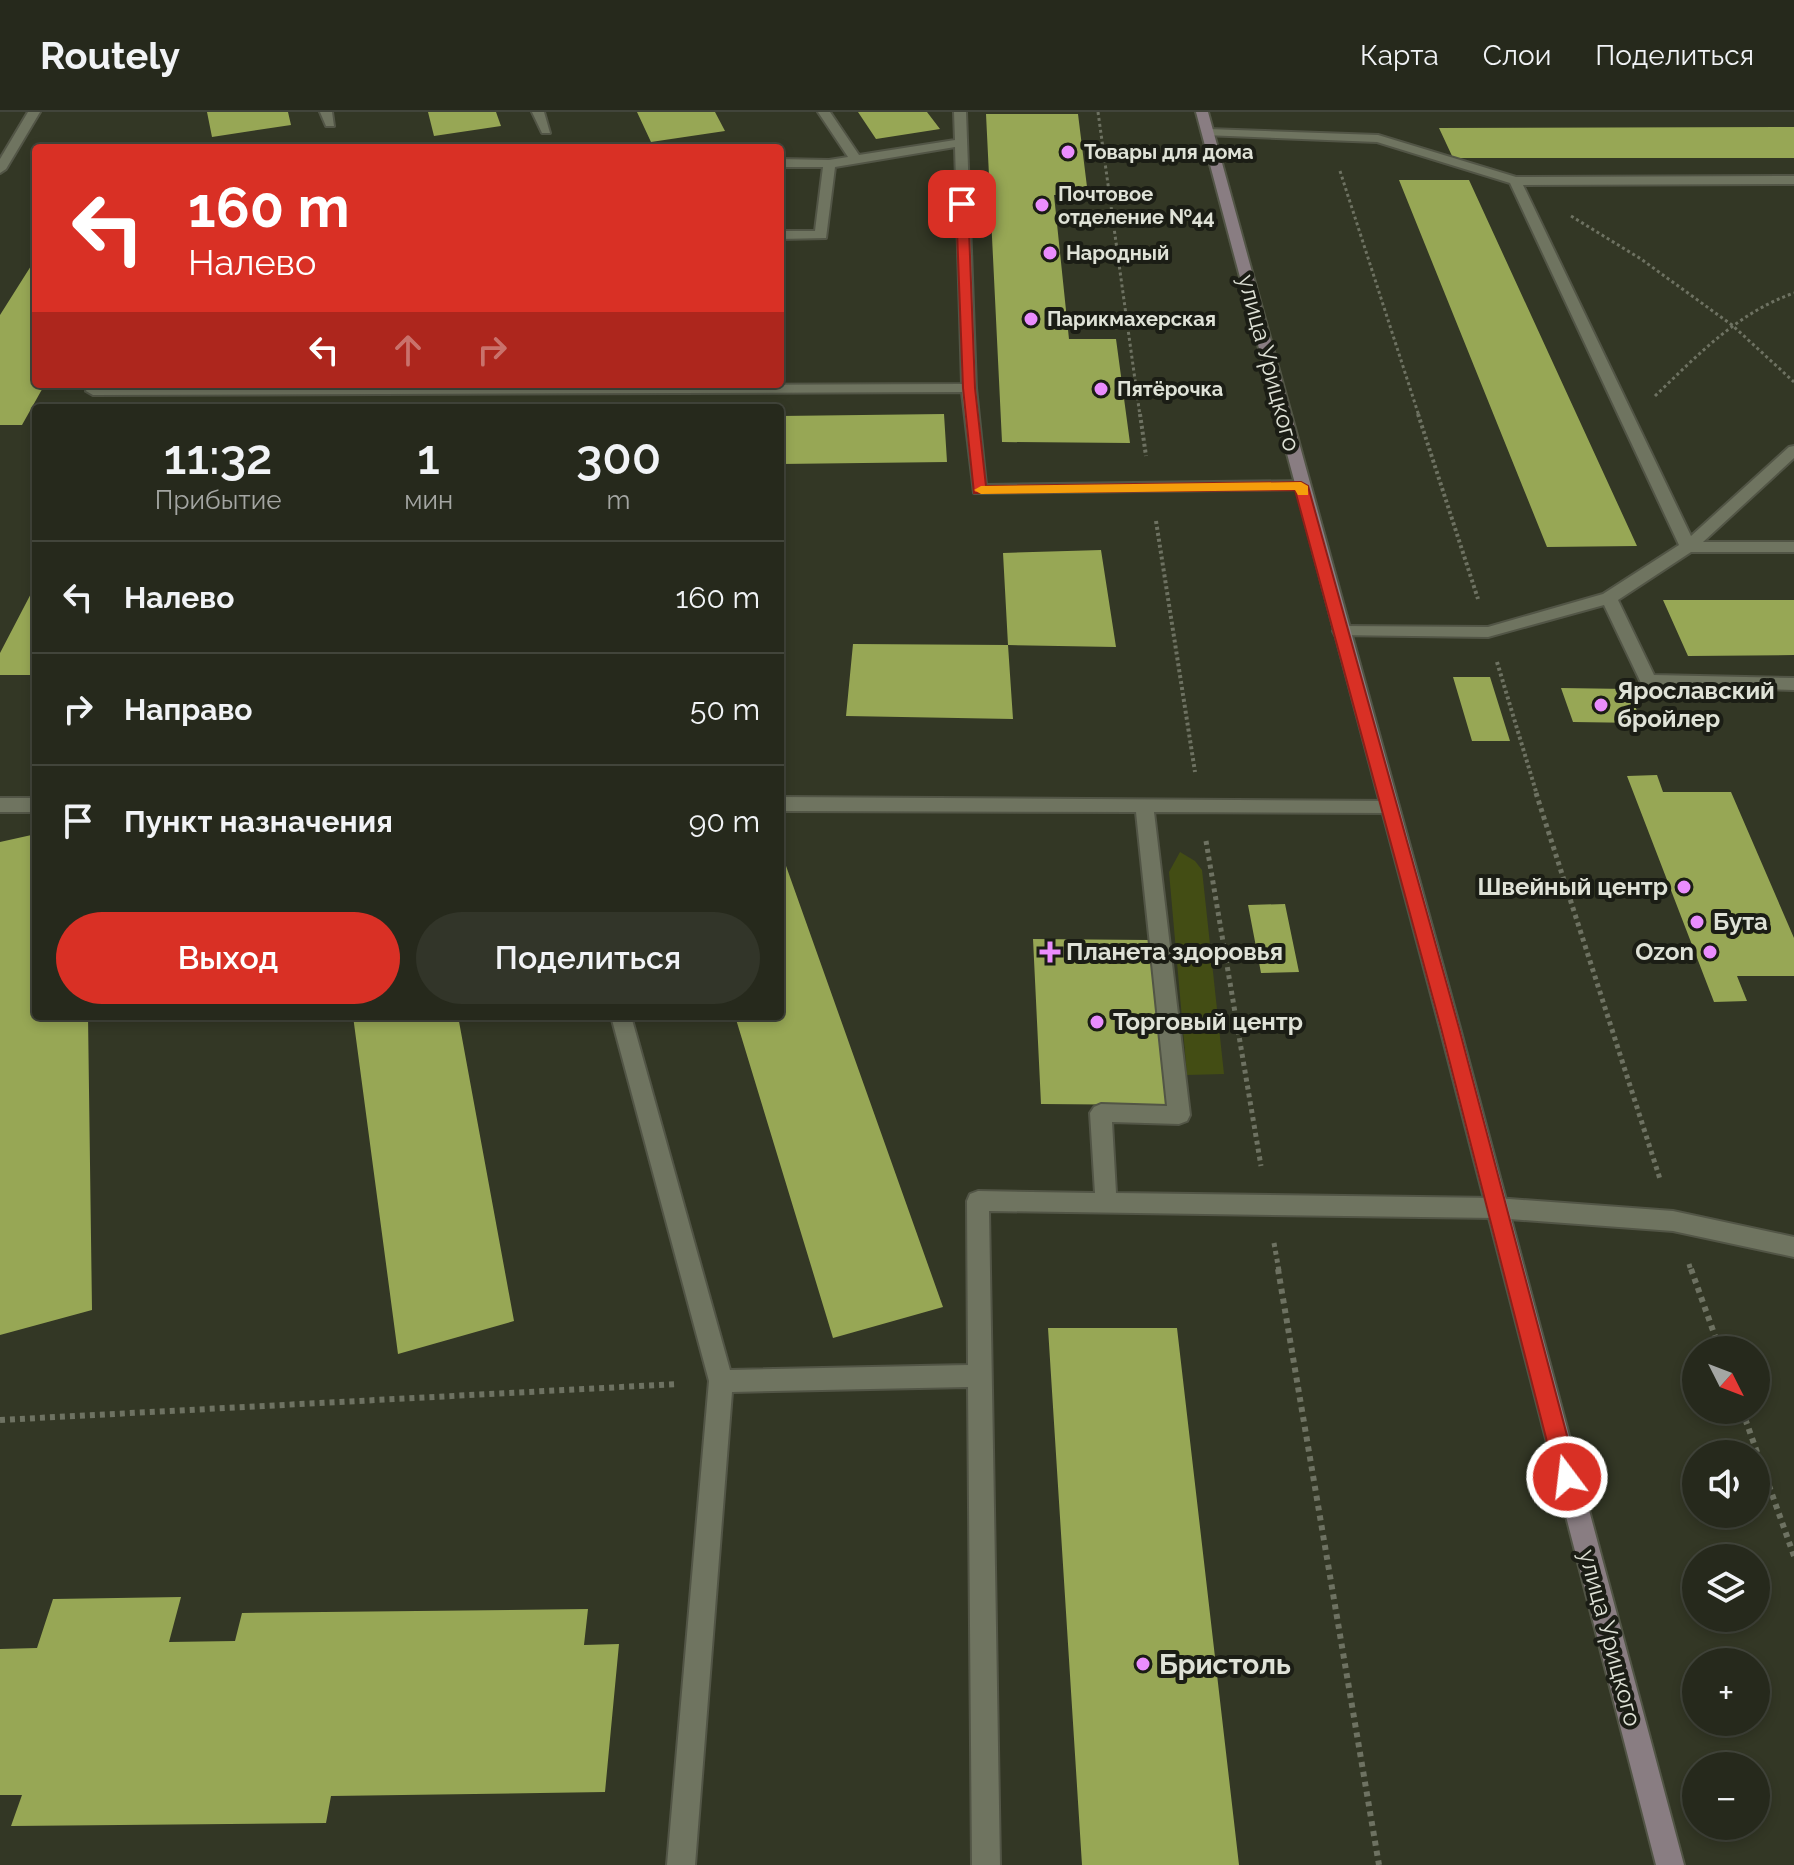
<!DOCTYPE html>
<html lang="ru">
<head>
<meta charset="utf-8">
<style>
  :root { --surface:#26291c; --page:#323529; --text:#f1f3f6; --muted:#a4a6a3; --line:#42453b; --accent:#d93025 }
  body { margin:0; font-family:Raleway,sans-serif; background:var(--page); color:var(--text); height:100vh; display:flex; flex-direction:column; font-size:30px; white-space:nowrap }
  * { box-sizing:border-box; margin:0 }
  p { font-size:26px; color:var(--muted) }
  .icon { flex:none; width:44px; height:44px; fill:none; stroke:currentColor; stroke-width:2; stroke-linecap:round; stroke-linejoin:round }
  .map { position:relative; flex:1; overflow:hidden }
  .sheet { position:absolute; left:32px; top:292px; width:752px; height:616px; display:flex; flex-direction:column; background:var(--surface); border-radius:8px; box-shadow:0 4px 12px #0003,0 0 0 2px var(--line) }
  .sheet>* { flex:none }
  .guide { position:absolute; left:32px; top:32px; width:752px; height:244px; border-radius:8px; box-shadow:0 4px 12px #0003,0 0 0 2px var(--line); background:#d93025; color:#fff; overflow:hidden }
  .needle { width:52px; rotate:132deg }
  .tools { position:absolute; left:1682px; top:1224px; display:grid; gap:16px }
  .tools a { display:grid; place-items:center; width:88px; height:88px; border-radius:50%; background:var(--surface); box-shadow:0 4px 12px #0003,0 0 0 2px var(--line); font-size:40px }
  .pin { position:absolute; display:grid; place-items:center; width:68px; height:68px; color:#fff; margin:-34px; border-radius:16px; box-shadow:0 4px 12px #0006 }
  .me { position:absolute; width:88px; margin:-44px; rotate:345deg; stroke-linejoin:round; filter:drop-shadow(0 0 6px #0008) }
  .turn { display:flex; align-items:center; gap:28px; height:168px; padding:0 24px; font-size:36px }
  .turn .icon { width:104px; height:104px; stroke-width:2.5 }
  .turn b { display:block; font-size:56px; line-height:68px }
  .lanes { display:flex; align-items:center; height:76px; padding:0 24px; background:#0003; justify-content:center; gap:40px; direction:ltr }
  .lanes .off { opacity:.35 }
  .eta { display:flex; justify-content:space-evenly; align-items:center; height:136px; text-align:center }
  .eta b { font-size:48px; font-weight:600; line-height:56px }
  .cta { display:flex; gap:16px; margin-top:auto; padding:16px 24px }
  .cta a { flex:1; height:92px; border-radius:48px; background:var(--accent); color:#fff; font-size:32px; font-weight:600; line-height:92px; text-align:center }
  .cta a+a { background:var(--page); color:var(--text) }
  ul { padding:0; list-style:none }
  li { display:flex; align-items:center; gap:24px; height:112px; padding:0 24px; border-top:2px solid var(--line) }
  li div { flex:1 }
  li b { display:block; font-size:30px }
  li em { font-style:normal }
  header { display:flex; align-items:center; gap:48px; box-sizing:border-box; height:112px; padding:0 40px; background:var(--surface); border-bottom:2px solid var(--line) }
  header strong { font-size:38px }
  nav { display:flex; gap:44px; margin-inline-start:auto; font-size:28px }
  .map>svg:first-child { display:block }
  .green { fill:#434d14 }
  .building { fill:#97a755 }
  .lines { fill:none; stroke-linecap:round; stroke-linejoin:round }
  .lane-casing { stroke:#525546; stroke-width:4 }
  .secondary-casing { stroke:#525546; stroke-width:4 }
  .path-far3 { stroke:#6e7262; stroke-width:3; stroke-dasharray:3 3; stroke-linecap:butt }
  .path-far2 { stroke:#6e7262; stroke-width:4; stroke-dasharray:3 3; stroke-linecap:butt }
  .path-far1 { stroke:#6e7262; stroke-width:5; stroke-dasharray:4 4; stroke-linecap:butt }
  .path { stroke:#6e7262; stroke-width:6; stroke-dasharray:5 5; stroke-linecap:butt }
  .lane { fill:#6f7460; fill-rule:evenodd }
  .secondary { fill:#897d82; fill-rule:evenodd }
  .route { fill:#d93025; stroke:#8d1f18; stroke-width:2 }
  .slow { fill:#f59e0b }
  .poi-dot { fill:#ea8dfd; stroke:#1b1d15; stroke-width:3 }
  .labels { text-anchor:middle; stroke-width:8; stroke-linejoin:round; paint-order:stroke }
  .far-poi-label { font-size:20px; font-weight:bold; fill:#dfe2d7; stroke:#1b1d15; text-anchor:start }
  .street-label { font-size:24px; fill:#dfe2d7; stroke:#1b1d15 }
  .poi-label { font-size:24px; font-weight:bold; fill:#dfe2d7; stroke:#1b1d15; text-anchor:start }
  .near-poi-label { font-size:28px; font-weight:bold; fill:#dfe2d7; stroke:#1b1d15; text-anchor:start }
</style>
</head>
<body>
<header>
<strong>Routely</strong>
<nav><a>Карта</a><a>Слои</a><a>Поделиться</a></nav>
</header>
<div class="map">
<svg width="1794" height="1753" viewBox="0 0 1794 1753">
  <rect width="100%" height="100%" fill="#333725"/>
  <path class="green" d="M1180,740L1195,749L1202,758L1224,962L1187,963L1169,760Z"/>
  <path class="building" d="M207,0H288L291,13L212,25Z
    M428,0H496L501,14L434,24Z
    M637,0H715L725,19L651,30Z
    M858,0H927L940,17L876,27Z
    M986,2H1078L1088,83H1054L1069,227H1116L1130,331L1002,330Z
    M1794,15V46H1453L1439,16Z
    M1399,68H1469L1637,434L1547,435Z
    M36,146V272H45L22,313H0V203Z
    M944,302L947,350L780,352V304Z
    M1101,438L1116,535L1008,533L1003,441Z
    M36,472V563H0V541Z
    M1663,488H1794V543L1688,544Z
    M853,532L1008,533L1013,607L846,604Z
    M1453,565H1490L1510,629H1472Z
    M1561,576L1628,577L1642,611L1573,610Z
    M1657,663L1663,680H1731L1794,826V864H1737L1747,889L1714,890L1627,664Z
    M36,722V904H88L92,1198L0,1223V730Z
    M780,737L943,1195L833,1226L735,904H780Z
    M1285,792L1299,860L1261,861L1248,793Z
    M1033,827L1149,828L1166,993L1041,992Z
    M353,904H458L514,1209L398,1242Z
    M1048,1216H1177L1239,1753H1082Z
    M181,1485L169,1530L235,1529L242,1501L588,1497L584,1533L619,1532L605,1680L331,1684L326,1711L11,1714L22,1683H0V1537L37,1536L53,1487Z"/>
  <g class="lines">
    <defs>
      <path id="lane" d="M28,0H40L6,57L0,61V47Z
        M320,0H332L334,14H326Z
        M532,0H544L550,21H542Z
        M818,0H830L859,43L955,28L954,0H966L976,276L986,373L1301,369L1309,374L1306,377L974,381L962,280L93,283L86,279L89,272H103L102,275L962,272L955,35L835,55L826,126L780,127V119H815L823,55H780V47L829,48L848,45Z
        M1208,17L1378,23L1516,65L1794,64V72L1523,73L1691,424L1789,335L1794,334V346L1703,430H1794V440H1691L1618,488L1654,563L1794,566V578L1642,573L1604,493L1488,525L1335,523L1333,519L1341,514L1488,515L1603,482L1679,433L1510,71L1377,30L1204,23V19Z
        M780,685L1395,689L1398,694L1389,701L1154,700L1190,1003L1187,1009L1179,1012L1112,1010L1116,1081L1496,1086L1673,1099L1794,1125V1145L1673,1119L1496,1106L989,1099L1000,1753H972L968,1275L732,1280L695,1753H667L709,1269L611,904H631L730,1258L968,1253L967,1089L970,1082L978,1079L1095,1081L1090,1001L1094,995L1101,992L1167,994L1136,700L780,699Z
        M0,686H36V700H0Z"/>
      <path id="secondary" d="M1196,0H1208L1460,916L1684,1753H1656L1440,916Z"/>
    </defs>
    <use href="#lane" class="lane-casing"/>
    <use href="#secondary" class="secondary-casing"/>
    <path class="path-far3" d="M1098,0L1140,304
      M1340,59L1419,304
      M1571,104L1641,147L1732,213L1794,270
      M1655,284C1698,243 1737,201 1794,181"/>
    <path class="path-far2" d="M1140,302L1146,344
      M1418,302L1478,487
      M1156,409L1195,660
      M1497,550L1537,683"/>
    <path class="path-far1" d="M1536,681L1660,1067
      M1206,729L1261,1054
      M1274,1131L1279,1159
      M1689,1152L1691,1159"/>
    <path class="path" d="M1278,1157L1379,1753
      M1691,1157L1720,1238
      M1742,1298L1794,1444
      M0,1308L678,1272"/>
    <use href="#lane" class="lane"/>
    <use href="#secondary" class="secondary"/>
  </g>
  <path class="route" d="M962,89L968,92L975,276L986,374L1301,370L1308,374L1459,916L1578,1365L1575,1373L1567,1376L1559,1373L1556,1365L1441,916L1295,378L974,381L963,276L956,92Z"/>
  <path class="slow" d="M1301,370L1308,374V383H1298L1295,378L981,382L974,378L981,374Z"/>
  <g class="poi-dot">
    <circle cx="1068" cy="40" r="8"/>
    <circle cx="1042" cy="93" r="8"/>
    <circle cx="1050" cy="141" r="8"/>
    <circle cx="1031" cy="207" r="8"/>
    <circle cx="1101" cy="277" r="8"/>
    <circle cx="1601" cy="593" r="8"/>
    <circle cx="1684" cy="775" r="8"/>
    <circle cx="1697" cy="810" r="8"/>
    <path d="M1046 828h8v8h8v8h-8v8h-8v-8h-8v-8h8z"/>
    <circle cx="1710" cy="840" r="8"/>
    <circle cx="1097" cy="910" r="8"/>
    <circle cx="1143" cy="1552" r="8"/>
  </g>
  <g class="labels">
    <g class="far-poi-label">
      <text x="1084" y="47">Товары для дома</text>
      <text x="1058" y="89">Почтовое<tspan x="1058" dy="23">отделение №44</tspan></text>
      <text x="1066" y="148">Народный</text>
      <text x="1047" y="214">Парикмахерская</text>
      <text x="1117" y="284">Пятёрочка</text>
    </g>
    <g class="street-label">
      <text transform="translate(1269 251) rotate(75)" y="8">улица Урицкого</text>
      <text transform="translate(1610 1526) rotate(75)" y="8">улица Урицкого</text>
    </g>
    <g class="poi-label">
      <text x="1617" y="587">Ярославский<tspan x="1617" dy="28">бройлер</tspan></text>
      <text x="1668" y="783" text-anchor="end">Швейный центр</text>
      <text x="1713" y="818">Бута</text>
      <text x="1066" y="848">Планета здоровья</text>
      <text x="1694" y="848" text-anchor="end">Ozon</text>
      <text x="1113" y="918">Торговый центр</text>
    </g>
    <g class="near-poi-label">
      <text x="1159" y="1562">Бристоль</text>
    </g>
  </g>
</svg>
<div class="tools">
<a><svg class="needle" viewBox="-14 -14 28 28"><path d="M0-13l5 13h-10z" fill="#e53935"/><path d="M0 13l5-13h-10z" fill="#a4a6a3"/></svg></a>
<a><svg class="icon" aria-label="sound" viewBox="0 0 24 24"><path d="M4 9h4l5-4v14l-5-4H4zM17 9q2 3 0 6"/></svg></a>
<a><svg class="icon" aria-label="layers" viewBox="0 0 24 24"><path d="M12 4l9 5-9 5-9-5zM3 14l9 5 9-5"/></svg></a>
<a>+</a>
<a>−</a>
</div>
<div class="pin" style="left:962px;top:92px;background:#d93025"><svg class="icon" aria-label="arrive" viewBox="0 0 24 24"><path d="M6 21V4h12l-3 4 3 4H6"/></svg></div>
<svg class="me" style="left:1567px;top:1365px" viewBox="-20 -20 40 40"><circle r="17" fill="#d93025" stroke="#fff" stroke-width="3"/><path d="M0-11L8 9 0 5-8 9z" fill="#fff"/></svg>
<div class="guide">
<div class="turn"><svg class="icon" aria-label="left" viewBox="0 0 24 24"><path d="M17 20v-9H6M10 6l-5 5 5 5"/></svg><div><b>160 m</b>Налево</div></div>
<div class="lanes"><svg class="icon" aria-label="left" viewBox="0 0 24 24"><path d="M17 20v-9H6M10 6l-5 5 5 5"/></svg><svg class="icon off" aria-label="ahead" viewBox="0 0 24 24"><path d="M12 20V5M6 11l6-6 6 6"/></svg><svg class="icon off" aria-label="right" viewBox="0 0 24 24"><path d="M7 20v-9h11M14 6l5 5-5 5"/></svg></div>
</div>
<section class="sheet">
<div class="eta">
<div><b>11:32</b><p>Прибытие</p></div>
<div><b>1</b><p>мин</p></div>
<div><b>300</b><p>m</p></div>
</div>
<ul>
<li><svg class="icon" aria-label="left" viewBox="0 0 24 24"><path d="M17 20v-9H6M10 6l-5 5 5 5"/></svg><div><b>Налево</b></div><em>160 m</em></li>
<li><svg class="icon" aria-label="right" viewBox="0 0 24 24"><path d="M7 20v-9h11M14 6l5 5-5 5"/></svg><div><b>Направо</b></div><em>50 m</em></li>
<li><svg class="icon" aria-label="arrive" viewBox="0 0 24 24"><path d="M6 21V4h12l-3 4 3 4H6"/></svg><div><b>Пункт назначения</b></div><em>90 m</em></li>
</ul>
<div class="cta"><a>Выход</a><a>Поделиться</a></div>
</section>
</div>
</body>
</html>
